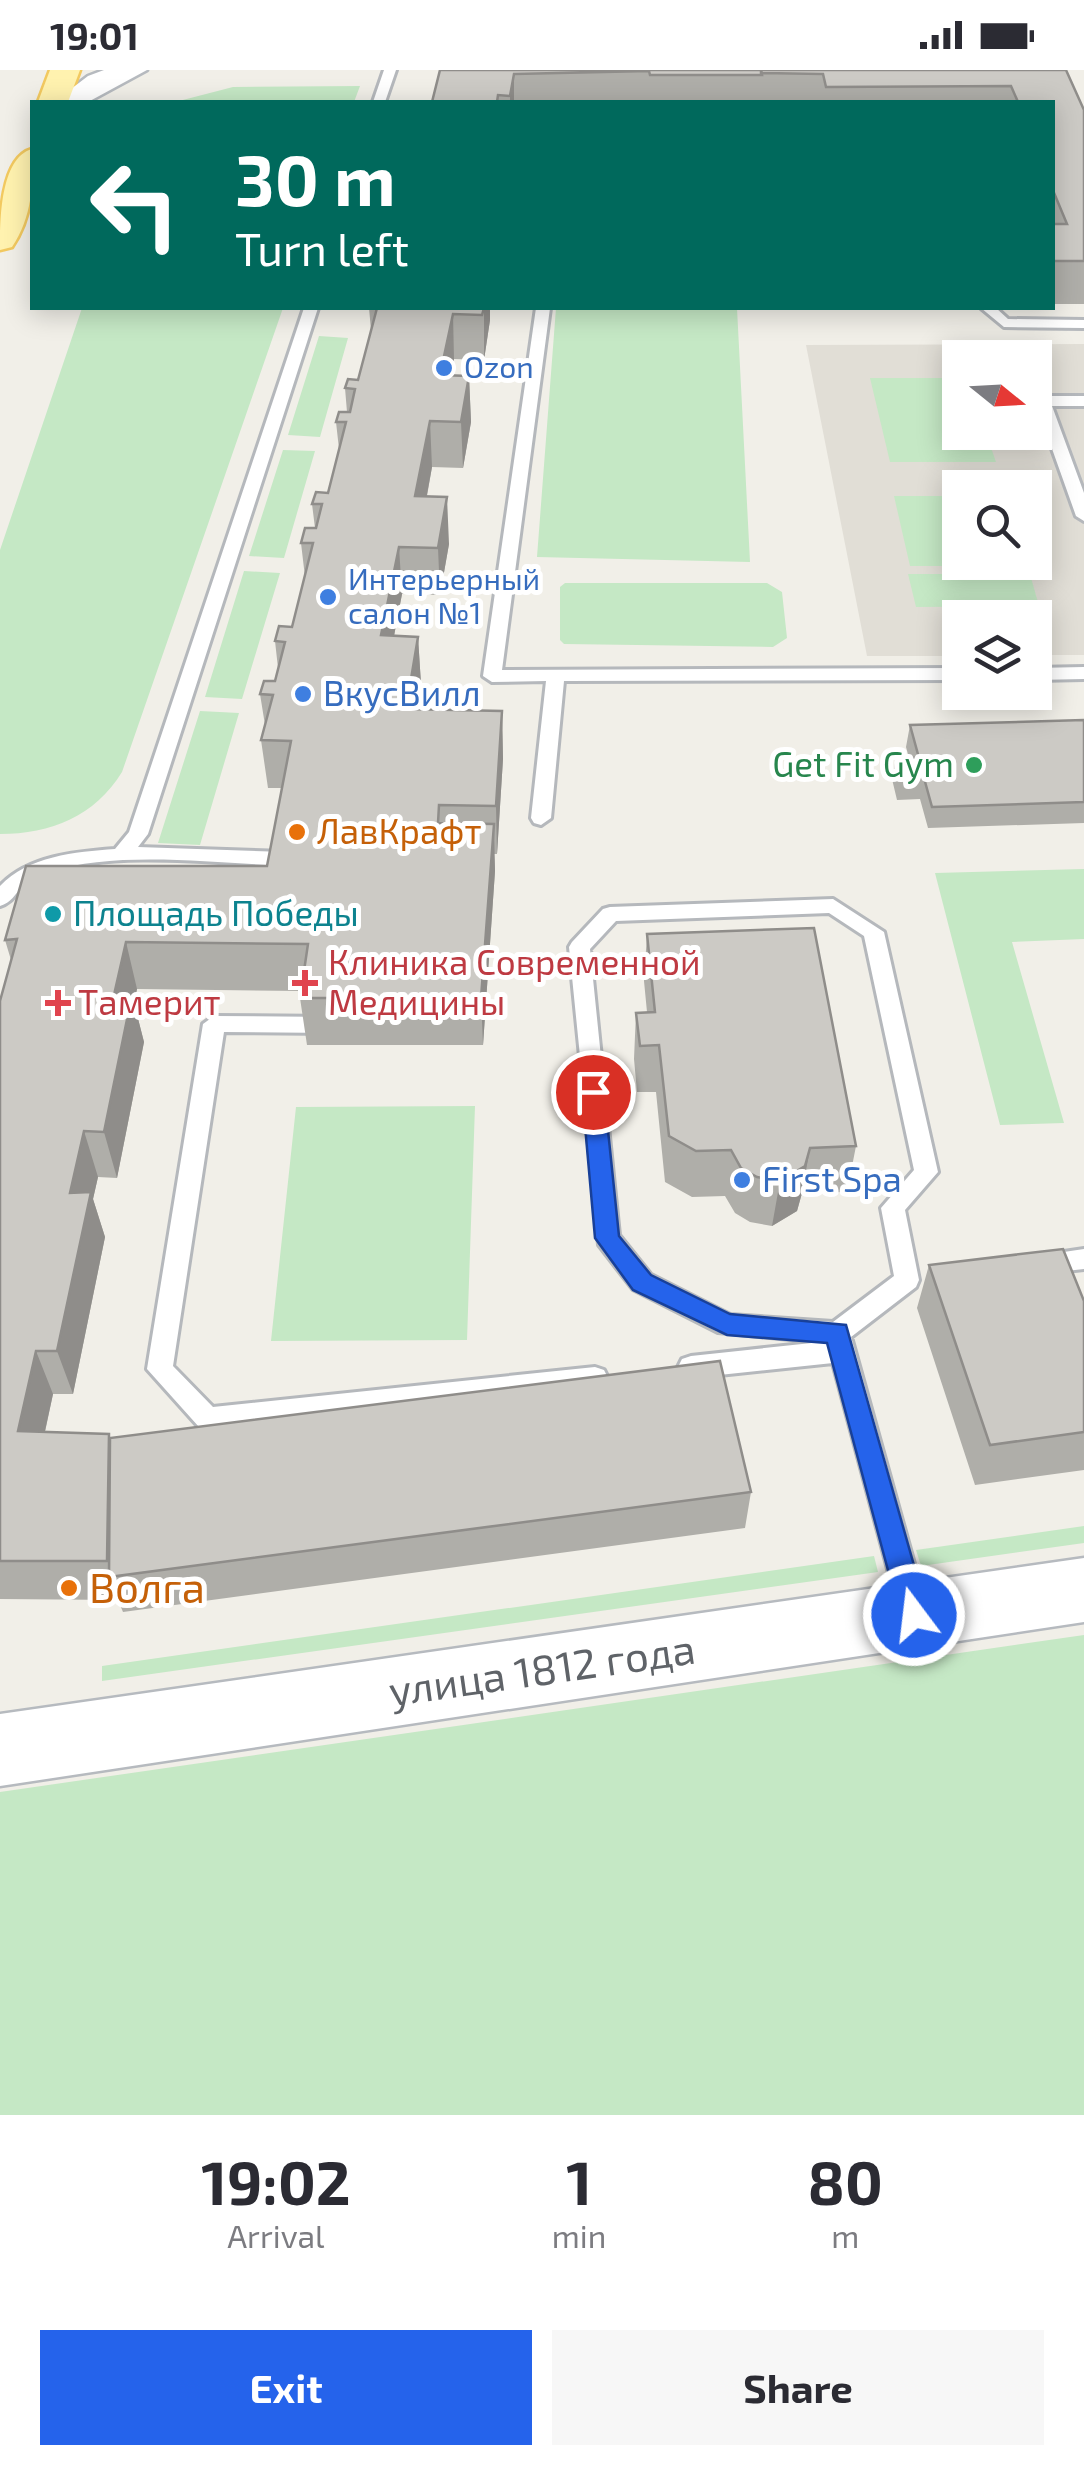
<!DOCTYPE html>
<html lang="en">
<head>
<meta charset="utf-8">
<style>
  :root { --surface:#fff; --page:#f7f7f7; --text:#2b2b33; --muted:#7c7c81; --accent:#2563eb }
  body { margin:0; font-family:"Exo 2",sans-serif; background:var(--page); color:var(--text); height:100vh; display:flex; flex-direction:column; font-size:38px; white-space:nowrap }
  * { box-sizing:border-box; margin:0 }
  p { font-size:32px; color:var(--muted) }
  .icon { flex:none; width:55px; height:55px; fill:none; stroke:currentColor; stroke-width:2; stroke-linecap:round; stroke-linejoin:round }
  .map { position:relative; height:2045px; overflow:hidden }
  .panel { display:flex; flex-direction:column; background:var(--surface); flex:1 }
  .panel>* { flex:none }
  .banner { position:absolute; left:30px; top:30px; width:1025px; height:210px; border-radius:0px; box-shadow:0 5px 25px #0003; background:#00695c; color:#fff; overflow:hidden }
  .needle { width:65px; rotate:108deg }
  .buttons { position:absolute; left:942px; top:270px; display:grid; gap:20px }
  .buttons a { display:grid; place-items:center; width:110px; height:110px; border-radius:0px; background:var(--surface); box-shadow:0 5px 25px #0003; font-size:50px }
  .pin { position:absolute; display:grid; place-items:center; width:85px; height:85px; color:#fff; margin:-42px; border:5px solid #fff; border-radius:50%; box-shadow:0 2px 10px #0007 }
  .me { position:absolute; width:110px; margin:-55px; rotate:345deg; stroke-linejoin:round; filter:drop-shadow(0 0 8px #0008) }
  .turn { display:flex; align-items:center; gap:35px; height:210px; padding:0 40px; font-size:45px }
  .turn .icon { width:130px; height:130px; stroke-width:2.5 }
  .turn b { display:block; font-size:70px; line-height:85px }
  .eta { display:flex; justify-content:space-evenly; align-items:center; height:170px; text-align:center }
  .eta b { font-size:60px; font-weight:700; line-height:70px }
  .button { display:flex; gap:20px; margin-top:auto; padding:20px 40px }
  .button a { flex:1; height:115px; border-radius:0px; background:var(--accent); color:#fff; font-size:40px; font-weight:700; line-height:115px; text-align:center }
  .button a+a { background:var(--page); color:var(--text) }
  .status { display:flex; justify-content:space-between; align-items:center; height:70px; padding:0 50px; background:var(--surface); direction:ltr }
  .status svg { height:28px; fill:currentColor }
  .map>svg:first-child { display:block }
  .education { fill:#e1ded6; fill-rule:evenodd }
  .green { fill:#c5e8c5 }
  .lines { fill:none; stroke-linecap:round; stroke-linejoin:round }
  .lane-casing { stroke:#b5b8bc; stroke-width:6 }
  .secondary-casing { stroke:#b6babf; stroke-width:5 }
  .primary-casing { stroke:#f2c960; stroke-width:5 }
  .lane { fill:#fff; fill-rule:evenodd }
  .secondary { fill:#fff; fill-rule:evenodd }
  .primary { fill:#fff2af; fill-rule:evenodd }
  .wall { fill:#afaea9 }
  .shaded-wall { fill:#8f8d8a }
  .building { fill:#cccac5; stroke:#8f8d8a; stroke-width:2.5 }
  .route { fill:#2563eb; stroke:#184099; stroke-width:2.5 }
  .shop-dot { fill:#3f7fe0; stroke:#fff; stroke-width:4 }
  .leisure-dot { fill:#2e9e5b; stroke:#fff; stroke-width:4 }
  .food-dot { fill:#e8710a; stroke:#fff; stroke-width:4 }
  .culture-dot { fill:#0f9aa8; stroke:#fff; stroke-width:4 }
  .health-dot { fill:#e0444e; stroke:#fff; stroke-width:4 }
  .labels { text-anchor:middle; stroke-width:10; stroke-linejoin:round; paint-order:stroke }
  .far-shop-label { font-size:30px; fill:#366cbe; stroke:#fff; text-anchor:start }
  .shop-label { font-size:35px; fill:#366cbe; stroke:#fff; text-anchor:start }
  .leisure-label { font-size:35px; fill:#27864d; stroke:#fff; text-anchor:end }
  .food-label { font-size:35px; fill:#c56008; stroke:#fff; text-anchor:start }
  .culture-label { font-size:35px; fill:#0d838f; stroke:#fff; text-anchor:start }
  .health-label { font-size:35px; fill:#be3a42; stroke:#fff; text-anchor:start }
  .near-food-label { font-size:42px; fill:#c56008; stroke:#fff; text-anchor:start }
  .near-street-label { font-size:42px; fill:#5f6368; stroke:#fff }
</style>
</head>
<body>
<div class="status"><b>19:01</b><svg viewBox="0 0 49 12"><path d="M0 12V9h3v3zM5 12V6h3v6zM10 12V3h3v9zM15 12V0h3v12zM26 1h20v11H26zM47 4h2v5h-2z"/></svg></div>
<div class="map">
<svg width="1084" height="2045" viewBox="0 0 1084 2045">
  <rect width="100%" height="100%" fill="#f1efe8"/>
  <path class="education" d="M1084,274V585H1035V548H960V586H867L806,275ZM960,288H1035V362H960ZM960,418H1035V492H960Z"/>
  <path class="green" d="M360,16L354,32H175L233,17Z
    M82,238H283L122,702C95,746 51,764 0,764V480Z
    M556,238H737L750,492L537,487Z
    M319,266L348,268L320,367L288,365Z
    M870,308H960V362L986,363L996,392H890Z
    M283,380L315,381L284,488L249,486Z
    M894,426H945L964,496H910Z
    M244,501L280,503L242,629L205,627Z
    M908,504H1030L1039,536L916,537Z
    M565,513H767L782,522L787,568L773,577L564,574L560,570V517Z
    M200,641L239,643L200,775L158,773Z
    M1084,799V869L1012,872L1064,1053L1000,1055L935,803Z
    M475,1036L467,1270L271,1271L296,1037Z
    M1084,1456V1473L921,1496L916,1480Z
    M874,1486L878,1502L102,1611V1596Z
    M1084,1565V2045H0V1722Z"/>
  <g class="lines">
    <defs>
      <path id="lane" d="M384,0H396L385,32H373Z
        M304,238H318L148,764L138,777L285,782L295,789L285,796C219,793 112,780 51,802C42,806 30,810 23,816C15,824 11,833 0,836V816C28,786 75,782 115,779L129,762Z
        M536,238H550L502,600L960,598V610L564,611L551,748L541,755L534,753L531,748L546,611L492,612L483,606Z
        M981,238H996L1008,249L1084,250V258L1004,257Z
        M1043,326H1084V336H1052L1084,423V451L1076,446L1035,331Z
        M1084,597V609L1035,610V598Z
        M833,829L884,862L938,1102L905,1140L919,1210L916,1217L851,1267L928,1544L924,1553L914,1557L904,1553L900,1544L833,1293L691,1308L682,1305L678,1297L682,1289L691,1286L821,1272L718,1262L633,1219L599,1175L569,877L572,872L603,839L610,837ZM829,843L864,866L914,1100L881,1138L894,1206L833,1252L730,1245L651,1205L619,1165L590,879L616,851Z
        M214,946L334,947L345,955L334,963L224,962L173,1296L213,1337L595,1297L604,1300L608,1308L604,1316L208,1360L199,1357L147,1299L203,954Z
        M1084,1179V1199L1039,1204L1030,1201L1027,1194L1030,1187Z"/>
      <path id="secondary" d="M104,0H147L88,32H54L88,6Z
        M1084,1488V1552L0,1716V1644Z"/>
      <path id="primary" d="M50,0H80L68,32H38Z
        M32,79C34,112 32,148 12,177L0,180C0,151 0,88 32,79Z"/>
    </defs>
    <use href="#lane" class="lane-casing"/>
    <use href="#secondary" class="secondary-casing"/>
    <use href="#primary" class="primary-casing"/>
    <use href="#lane" class="lane"/>
    <use href="#secondary" class="secondary"/>
    <use href="#primary" class="primary"/>
  </g>
  <path class="wall" d="M440,0H1066L1084,40V234H1052V32H432Z
    M369,238H490V250L484,290L454,289L451,305L469,306L471,352L463,398L432,397L427,426L449,474L440,525L402,524L394,566L418,567L421,614L417,639L502,641L503,689L497,784H494L495,801L483,975H307L300,928L301,921L137,919L134,933L144,972L117,1108L98,1107L93,1129L105,1167L73,1324H53L45,1362L751,1422L745,1458L123,1542L118,1530L0,1529V931L11,890L5,870L267,796L282,718H268L261,670L265,655L260,624L275,611L278,598L275,571L292,557L305,507L301,473L315,458L312,434L328,423L339,379L336,352L347,342L345,318L358,310L371,260Z
    M1084,650V753L928,758L920,729L897,730L892,709L896,688H909L906,677L910,655Z
    M647,864L856,1076L847,1122L802,1123L797,1141L772,1156L750,1152L735,1143L725,1126L692,1127L665,1112L656,1022H637L634,989L636,943L647,942L644,911Z
    M929,1195L1084,1231V1400L975,1415L917,1238Z"/>
  <path class="shaded-wall" d="M514,4V32H510V26Z
    M484,238H490V250L484,290Z
    M453,244L454,289L442,351L440,305Z
    M469,306L471,352L463,398L461,352Z
    M430,351L432,397L418,473L415,426Z
    M447,427L449,474L440,525L438,478Z
    M399,477L402,524L385,613L381,565Z
    M418,567L421,614L409,687L406,639Z
    M502,641L503,689L497,784L496,736Z
    M494,754L495,801L483,975L481,928Z
    M126,872L137,919L134,933L144,972L117,1108L104,1062L114,925Z
    M84,1061L98,1107L93,1129L105,1167L73,1324L57,1281L70,1123Z
    M810,1078L802,1123L797,1141L772,1156L780,1111Z
    M36,1281L53,1324L36,1402L18,1361Z"/>
  <path class="building" d="M440,0H761L762,5H650L649,1L514,4L510,26L498,25L497,32H432Z
    M761,0H1066L1084,40V191H1052V154H1067L1052,118V32H1018L1011,16L826,17L823,4L761,3Z
    M377,238H484L482,245L453,244L440,305L469,306L461,352L430,351L415,426L447,427L438,478L399,477L381,565L418,567L406,639L502,641L496,736L439,735L438,753L494,754L481,928H300L308,874L126,872L114,925H132L104,1062L84,1061L70,1123L91,1122L57,1281H36L18,1361L109,1364L107,1491H0V931L17,869L5,870L26,796H267L291,671L261,670L273,625L260,624L264,611H275L285,572L275,571L279,556L292,557L313,473H301L305,458H316L322,434H312L316,422L328,423L346,352H336L339,342H350L355,319L345,318L348,309L358,310Z
    M1084,650V732L932,737L924,708L901,709L896,688H919L910,655Z
    M814,858L856,1076L810,1078L805,1096L780,1111L757,1107L741,1098L731,1080L696,1081L669,1066L659,975L640,976L636,943L655,942L647,864Z
    M1063,1179L1084,1231V1362L990,1375L929,1195Z
    M720,1291L751,1422L109,1507L110,1368Z"/>
  <path class="route" d="M593,1014L604,1022L619,1166L651,1205L730,1244L846,1255L928,1545L924,1554L914,1558L904,1554L900,1545L827,1273L727,1265L633,1220L595,1168L582,1022Z"/>
  <g class="shop-dot">
    <circle cx="444" cy="298" r="10"/>
    <circle cx="328" cy="527" r="10"/>
    <circle cx="303" cy="624" r="10"/>
    <circle cx="742" cy="1110" r="10"/>
  </g>
  <circle class="leisure-dot" cx="974" cy="695" r="10"/>
  <g class="food-dot">
    <circle cx="297" cy="762" r="10"/>
    <circle cx="69" cy="1518" r="10"/>
  </g>
  <circle class="culture-dot" cx="53" cy="844" r="10"/>
  <g class="health-dot">
    <path d="M300 898h10v10h10v10h-10v10h-10v-10h-10v-10h10z"/>
    <path d="M53 918h10v10h10v10h-10v10h-10v-10h-10v-10h10z"/>
  </g>
  <g class="labels">
    <g class="far-shop-label">
      <text x="464" y="308">Ozon</text>
      <text x="348" y="520">Интерьерный<tspan x="348" dy="34">салон №1</tspan></text>
    </g>
    <g class="shop-label">
      <text x="323" y="636">ВкусВилл</text>
      <text x="762" y="1122">First Spa</text>
    </g>
    <g class="leisure-label">
      <text x="954" y="707">Get Fit Gym</text>
    </g>
    <g class="food-label">
      <text x="317" y="774">ЛавКрафт</text>
    </g>
    <g class="culture-label">
      <text x="73" y="856">Площадь Победы</text>
    </g>
    <g class="health-label">
      <text x="328" y="905">Клиника Современной<tspan x="328" dy="40">Медицины</tspan></text>
      <text x="78" y="945">Тамерит</text>
    </g>
    <g class="near-food-label">
      <text x="89" y="1533">Волга</text>
    </g>
    <g class="near-street-label">
      <text transform="translate(542 1600) rotate(-8)" y="15">улица 1812 года</text>
    </g>
  </g>
</svg>
<div class="buttons">
<a><svg class="needle" viewBox="-14 -14 28 28"><path d="M0-13l5 13h-10z" fill="#e53935"/><path d="M0 13l5-13h-10z" fill="#7c7c81"/></svg></a>
<a><svg class="icon" aria-label="search" viewBox="0 0 24 24"><circle cx="10" cy="10" r="6"/><path d="M15 15l6 6"/></svg></a>
<a><svg class="icon" aria-label="layers" viewBox="0 0 24 24"><path d="M12 4l9 5-9 5-9-5zM3 14l9 5 9-5"/></svg></a>
</div>
<div class="pin" style="left:593px;top:1022px;background:#d93025"><svg class="icon" aria-label="arrive" viewBox="0 0 24 24"><path d="M6 21V4h12l-3 4 3 4H6"/></svg></div>
<svg class="me" style="left:914px;top:1545px" viewBox="-20 -20 40 40"><circle r="17" fill="#2563eb" stroke="#fff" stroke-width="3"/><path d="M0-11L8 9 0 5-8 9z" fill="#fff"/></svg>
<div class="banner">
<div class="turn"><svg class="icon" aria-label="left" viewBox="0 0 24 24"><path d="M17 20v-9H6M10 6l-5 5 5 5"/></svg><div><b>30 m</b>Turn left</div></div>
</div>
</div>
<section class="panel">
<div class="eta">
<div><b>19:02</b><p>Arrival</p></div>
<div><b>1</b><p>min</p></div>
<div><b>80</b><p>m</p></div>
</div>
<div class="button"><a>Exit</a><a>Share</a></div>
</section>
</body>
</html>
